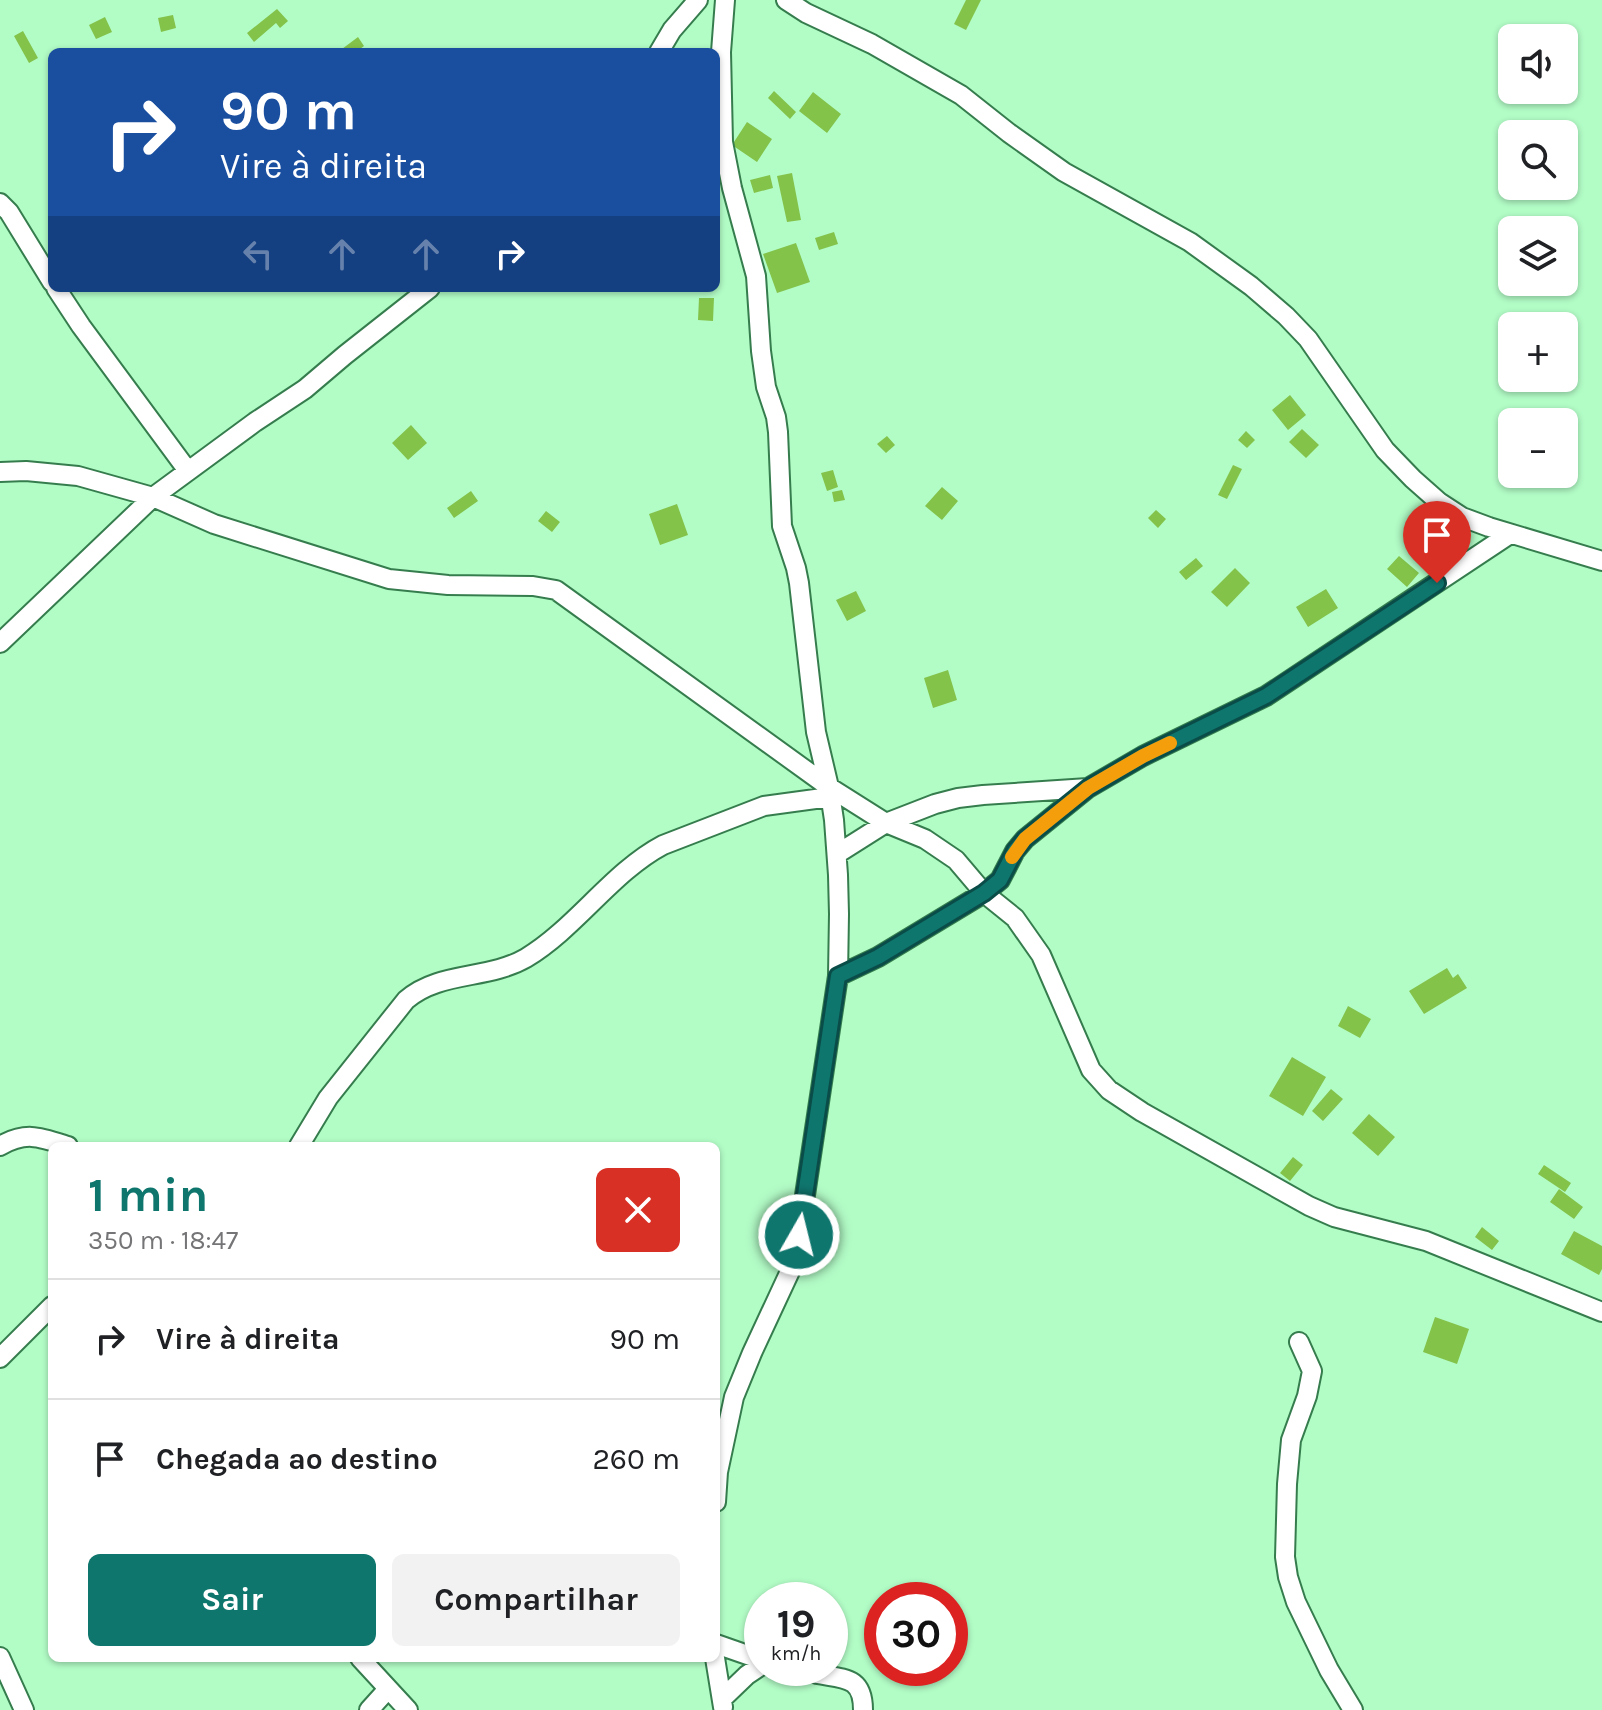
<!DOCTYPE html>
<html lang="pt">
<head>
<meta charset="utf-8">
<style>
  :root { --surface:#fff; --page:#f2f2f2; --text:#202124; --muted:#757577; --line:#e0e0e0; --accent:#0f766e }
  body { margin:0; font-family:Karla,sans-serif; background:var(--page); color:var(--text); height:100vh; display:flex; flex-direction:column; font-size:30px; white-space:nowrap }
  * { box-sizing:border-box; margin:0 }
  p { font-size:26px; color:var(--muted) }
  .icon { flex:none; width:44px; height:44px; fill:none; stroke:currentColor; stroke-width:2; stroke-linecap:round; stroke-linejoin:round }
  .map { position:relative; flex:1; overflow:hidden }
  .details { position:absolute; left:48px; top:1142px; width:672px; height:520px; display:flex; flex-direction:column; background:var(--surface); border-radius:12px; box-shadow:0 2px 6px #0004 }
  .details>* { flex:none }
  .hud { position:absolute; left:48px; top:48px; width:672px; height:244px; border-radius:12px; box-shadow:0 2px 6px #0004; background:#1a4fa0; color:#fff; overflow:hidden }
  .controls { position:absolute; left:1498px; top:24px; display:grid; gap:16px }
  .controls a { display:grid; place-items:center; width:80px; height:80px; border-radius:12px; background:var(--surface); box-shadow:0 2px 6px #0004; font-size:40px }
  .speed { position:absolute; left:744px; top:1582px; display:flex; gap:16px; font-size:40px; font-weight:700; text-align:center }
  .speed>* { display:grid; place-content:center; width:104px; height:104px; border-radius:50%; background:var(--surface); box-shadow:0 2px 6px #0004; line-height:1 }
  .speed small { font-size:20px; font-weight:400 }
  .speed .limit { border:12px solid #d22; background:#fff; color:#111 }
  .pin { position:absolute; display:grid; place-items:center; width:68px; height:68px; color:#fff; margin:-82px -34px; border-radius:50% 50% 50% 0; rotate:-45deg; box-shadow:0 0 8px #0007 }
  .pin .icon { rotate:45deg }
  .me { position:absolute; width:88px; margin:-44px; rotate:8deg; stroke-linejoin:round; filter:drop-shadow(0 0 6px #0008) }
  .turn { display:flex; align-items:center; gap:28px; height:168px; padding:0 40px; font-size:36px }
  .turn .icon { width:104px; height:104px; stroke-width:2.5 }
  .turn b { display:block; font-size:56px; line-height:68px }
  .lanes { display:flex; align-items:center; height:76px; padding:0 40px; background:#0003; justify-content:center; gap:40px; direction:ltr }
  .lanes .off { opacity:.35 }
  .round { display:grid; place-items:center; flex:none; width:84px; height:84px; border-radius:12px; background:var(--page) }
  .overview { display:flex; align-items:center; justify-content:space-between; height:136px; padding:0 40px }
  h1 { font-size:48px; font-weight:700; line-height:60px; color:var(--accent) }
  .button { display:flex; gap:16px; margin-top:auto; padding:16px 40px }
  .button a { flex:1; height:92px; border-radius:12px; background:var(--accent); color:#fff; font-size:32px; font-weight:700; line-height:92px; text-align:center }
  .button a+a { background:var(--page); color:var(--text) }
  ul { padding:0; list-style:none }
  li { display:flex; align-items:center; gap:24px; height:120px; padding:0 40px; border-top:2px solid var(--line) }
  li div { flex:1 }
  li b { display:block; font-size:30px }
  li em { font-style:normal }
  .map>svg:first-child { display:block }
  .building { fill:#83c34a }
  .lines { fill:none; stroke-linecap:round; stroke-linejoin:round }
  .minor-casing { stroke:#367d4e; stroke-width:22 }
  .minor { stroke:#fff; stroke-width:18 }
  .route-casing { stroke:#0a4d48; stroke-width:20 }
  .route { stroke:#0f766e; stroke-width:14 }
  .slow { stroke:#f59e0b; stroke-width:14 }
</style>
</head>
<body>
<div class="map">
<svg width="1602" height="1710" viewBox="0 0 1602 1710">
  <rect width="100%" height="100%" fill="#b2fcc6"/>
  <path class="building" d="M966,0H981L966,30L954,24Z
    M277,9L288,21L280,28L276,23L254,42L247,33Z
    M173,15L176,28L161,32L158,18Z
    M105,17L112,32L96,39L89,25Z
    M23,31L38,58L29,63L14,36Z
    M358,37L364,46L356,52H338Z
    M774,91L796,112L790,119L768,98Z
    M813,92L841,114L827,133L799,111Z
    M747,122L772,139L757,162L732,145Z
    M792,173L801,220L787,222L777,176Z
    M770,175L773,188L754,193L750,180Z
    M834,232L838,244L819,250L815,238Z
    M796,243L810,282L777,293L763,254Z
    M699,298H714L713,321L698,320Z
    M1290,395L1306,415L1288,430L1272,410Z
    M411,425L427,443L408,460L392,443Z
    M1302,429L1319,445L1306,458L1289,442Z
    M1246,431L1255,440L1247,448L1238,440Z
    M887,436L895,445L886,453L877,444Z
    M1233,465L1242,469L1227,499L1218,495Z
    M833,470L838,487L827,491L821,473Z
    M942,487L958,501L942,520L925,506Z
    M842,490L845,500L834,502L832,492Z
    M471,491L478,501L454,518L447,508Z
    M677,504L688,535L660,545L649,514Z
    M1156,510L1166,519L1158,528L1148,518Z
    M546,511L560,522L552,532L538,521Z
    M1399,556L1419,573L1407,587L1387,569Z
    M1196,558L1203,566L1186,580L1179,572Z
    M1235,568L1250,583L1227,607L1211,592Z
    M1326,589L1338,608L1308,627L1296,607Z
    M856,591L866,611L847,621L836,600Z
    M948,670L957,700L933,708L924,678Z
    M1447,968L1453,978L1458,974L1467,988L1424,1014L1409,991Z
    M1348,1006L1371,1019L1360,1038L1338,1026Z
    M1292,1057L1326,1077L1303,1116L1269,1096Z
    M1331,1089L1343,1099L1323,1121L1312,1111Z
    M1369,1114L1395,1137L1378,1156L1352,1133Z
    M1293,1157L1303,1165L1290,1181L1280,1173Z
    M1544,1165L1571,1183L1565,1192L1538,1174Z
    M1559,1189L1583,1207L1574,1219L1550,1202Z
    M1482,1227L1499,1241L1492,1250L1475,1237Z
    M1574,1231L1602,1246V1269L1599,1275L1561,1254Z
    M1435,1317L1469,1329L1457,1364L1423,1352Z"/>
  <g class="lines">
    <defs>
      <path id="minor" d="M786,0L806,13L872,44L961,95L1009,133L1064,172L1190,242L1251,286L1286,316L1308,339L1385,450L1413,479L1439,502L1462,517L1489,527L1602,561
        M659,52L672,30L698,0
        M0,203L9,212L52,282
        M56,288L81,326L188,471
        M0,472L26,471L78,476L153,497L214,524L389,579L448,585L533,586L556,590L829,787L886,823L925,839L956,860L984,893L1015,918L1041,955L1091,1070L1109,1090L1142,1112L1309,1206L1334,1217L1426,1241L1602,1312
        M0,643L153,497L255,422L305,389L345,355L430,288
        M837,854L886,823L935,804L958,798L983,795L1088,788
        M838,976L878,957L984,893L1000,880L1015,851L1025,839L1088,788L1143,756L1266,696L1510,534
        M0,1146C26,1131 40,1137 68,1146
        M299,1146L328,1098L406,1000C439,971 488,980 526,958C576,928 612,872 663,845L764,806L830,797
        M1299,1342L1312,1371L1307,1396L1291,1440L1287,1484L1285,1557L1288,1577L1296,1602L1329,1670L1353,1710
        M0,1358L52,1306
        M716,1502L718,1472L734,1397L752,1353L792,1267L799,1235L838,976L839,914L838,875L834,820L829,787L816,732L799,583L796,568L782,526L778,432L776,417L766,387L761,351L756,276L732,188L723,142L721,52L725,0
        M716,1644L762,1660
        M0,1657L24,1710
        M360,1658L408,1710
        M715,1658L723,1707
        M797,1668C804,1670 810,1672 817,1674C844,1679 863,1676 863,1710
        M722,1699L747,1675L762,1665
        M369,1710L388,1689"/>
    </defs>
    <use href="#minor" class="minor-casing"/>
    <use href="#minor" class="minor"/>
  </g>
  <g class="lines">
    <defs>
      <path id="route" d="M799,1235L838,976L878,957L984,893L1000,880L1015,851L1025,839L1088,788L1143,756L1266,696L1437,583"/>
    </defs>
    <use href="#route" class="route-casing"/>
    <use href="#route" class="route"/>
    <path class="slow" d="M1012,857L1025,839L1088,788L1143,756L1170,743"/>
  </g>
</svg>
<div class="controls">
<a><svg class="icon" aria-label="sound" viewBox="0 0 24 24"><path d="M4 9h4l5-4v14l-5-4H4zM17 9q2 3 0 6"/></svg></a>
<a><svg class="icon" aria-label="search" viewBox="0 0 24 24"><circle cx="10" cy="10" r="6"/><path d="M15 15l6 6"/></svg></a>
<a><svg class="icon" aria-label="layers" viewBox="0 0 24 24"><path d="M12 4l9 5-9 5-9-5zM3 14l9 5 9-5"/></svg></a>
<a>+</a>
<a>−</a>
</div>
<div class="speed"><div>19<small>km/h</small></div><div class="limit">30</div></div>
<div class="pin" style="left:1437px;top:583px;background:#d93025"><svg class="icon" aria-label="arrive" viewBox="0 0 24 24"><path d="M6 21V4h12l-3 4 3 4H6"/></svg></div>
<svg class="me" style="left:799px;top:1235px" viewBox="-20 -20 40 40"><circle r="17" fill="#0f766e" stroke="#fff" stroke-width="3"/><path d="M0-11L8 9 0 5-8 9z" fill="#fff"/></svg>
<div class="hud">
<div class="turn"><svg class="icon" aria-label="right" viewBox="0 0 24 24"><path d="M7 20v-9h11M14 6l5 5-5 5"/></svg><div><b>90 m</b>Vire à direita</div></div>
<div class="lanes"><svg class="icon off" aria-label="left" viewBox="0 0 24 24"><path d="M17 20v-9H6M10 6l-5 5 5 5"/></svg><svg class="icon off" aria-label="ahead" viewBox="0 0 24 24"><path d="M12 20V5M6 11l6-6 6 6"/></svg><svg class="icon off" aria-label="ahead" viewBox="0 0 24 24"><path d="M12 20V5M6 11l6-6 6 6"/></svg><svg class="icon" aria-label="right" viewBox="0 0 24 24"><path d="M7 20v-9h11M14 6l5 5-5 5"/></svg></div>
</div>
<section class="details">
<div class="overview"><div><h1>1 min</h1><p>350 m · 18:47</p></div><a class="round" style="background:#d93025;color:#fff"><svg class="icon" aria-label="close" viewBox="0 0 24 24"><path d="M6 6l12 12M18 6L6 18"/></svg></a></div>
<ul>
<li><svg class="icon" aria-label="right" viewBox="0 0 24 24"><path d="M7 20v-9h11M14 6l5 5-5 5"/></svg><div><b>Vire à direita</b></div><em>90 m</em></li>
<li><svg class="icon" aria-label="arrive" viewBox="0 0 24 24"><path d="M6 21V4h12l-3 4 3 4H6"/></svg><div><b>Chegada ao destino</b></div><em>260 m</em></li>
</ul>
<div class="button"><a>Sair</a><a>Compartilhar</a></div>
</section>
</div>
</body>
</html>
